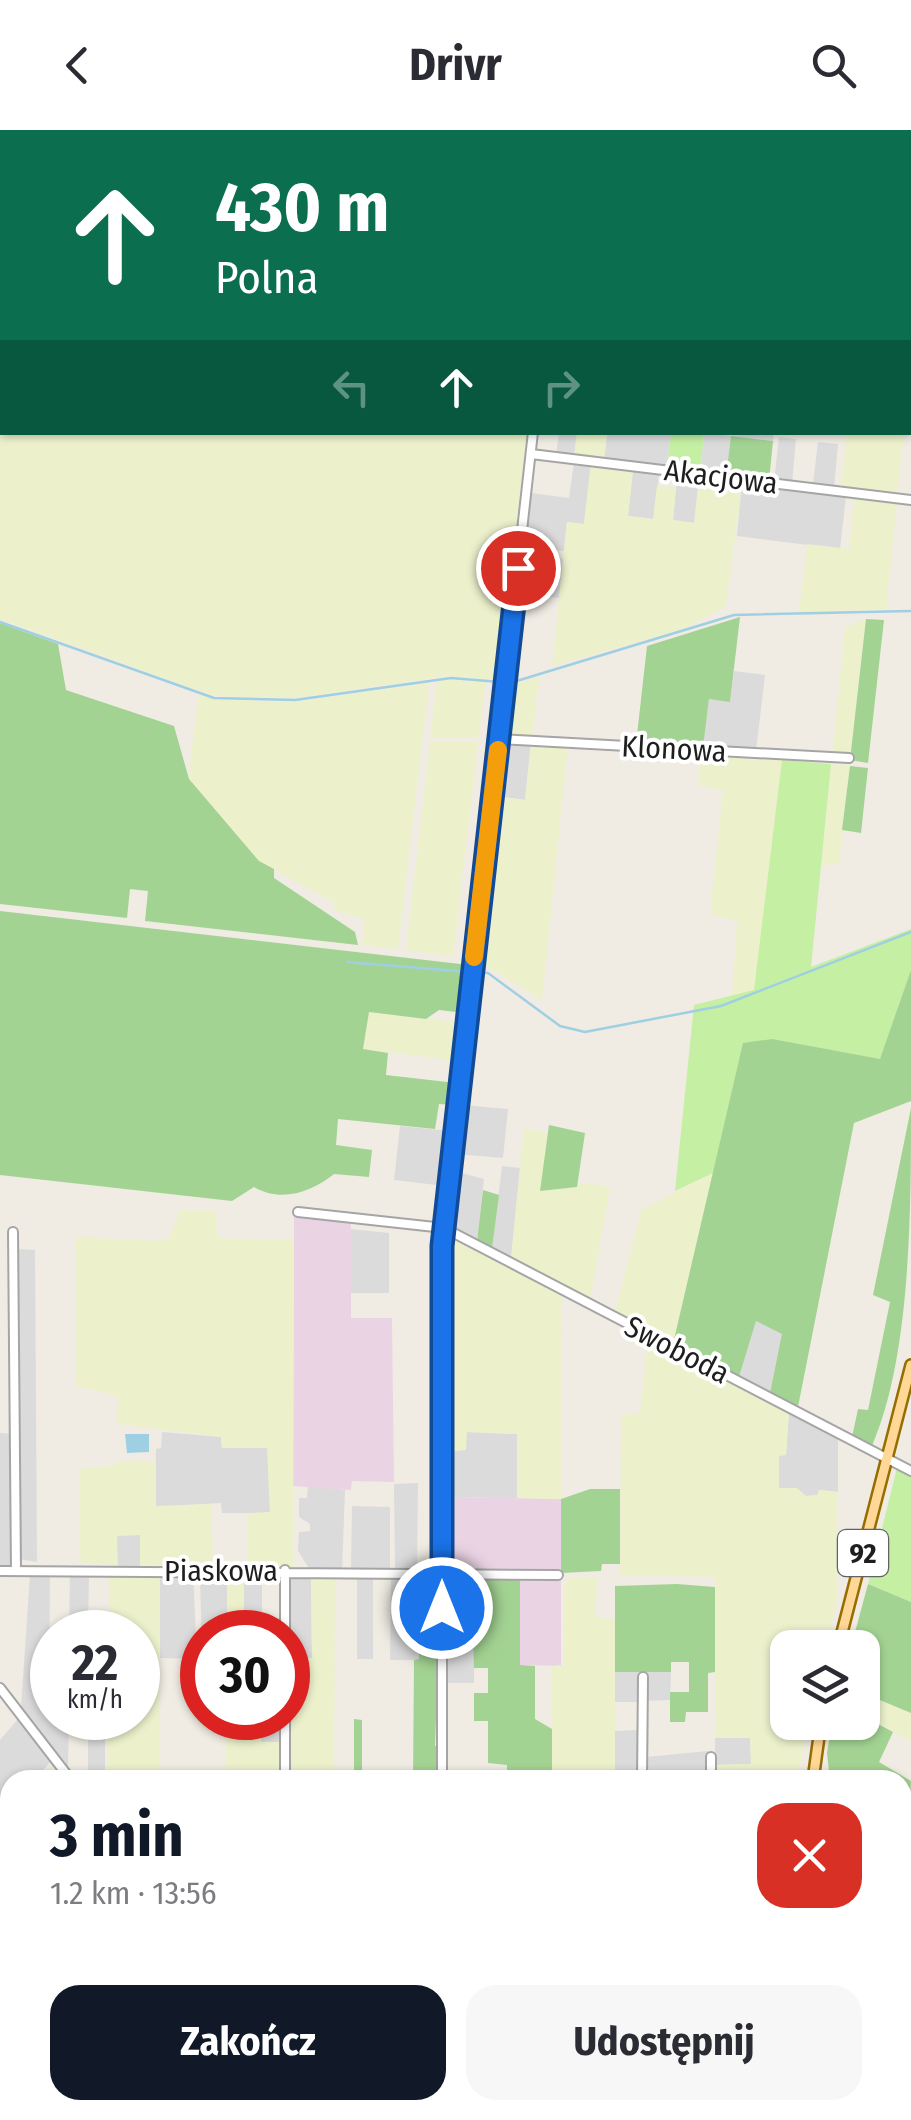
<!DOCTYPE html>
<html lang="pl">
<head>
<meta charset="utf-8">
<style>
  :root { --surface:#fff; --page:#f7f7f7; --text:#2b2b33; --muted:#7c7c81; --accent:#111827 }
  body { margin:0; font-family:"Fira Sans Condensed",sans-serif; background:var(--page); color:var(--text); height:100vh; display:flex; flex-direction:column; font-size:38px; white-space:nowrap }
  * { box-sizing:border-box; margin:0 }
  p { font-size:32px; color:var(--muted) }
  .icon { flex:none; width:55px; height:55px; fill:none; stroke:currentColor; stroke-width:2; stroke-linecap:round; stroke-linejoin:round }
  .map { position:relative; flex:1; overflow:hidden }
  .details { position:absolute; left:0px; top:1640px; width:912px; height:350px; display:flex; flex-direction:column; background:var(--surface); border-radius:30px 30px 0 0; box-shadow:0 2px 8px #0004 }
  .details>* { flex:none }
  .top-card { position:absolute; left:0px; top:0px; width:912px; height:305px; box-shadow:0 2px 8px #0004; background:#0b6e4f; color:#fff; overflow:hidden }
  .controls { position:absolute; left:770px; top:1500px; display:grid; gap:20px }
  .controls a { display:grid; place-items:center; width:110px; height:110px; border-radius:20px; background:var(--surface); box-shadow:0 2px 8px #0004; font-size:50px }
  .speed { position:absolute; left:30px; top:1480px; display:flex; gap:20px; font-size:50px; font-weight:700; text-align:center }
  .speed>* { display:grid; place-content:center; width:130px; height:130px; border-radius:50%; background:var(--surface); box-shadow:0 2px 8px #0004; line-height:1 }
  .speed small { font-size:25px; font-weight:400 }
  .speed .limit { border:15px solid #d22; background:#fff; color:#111 }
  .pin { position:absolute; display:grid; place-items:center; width:85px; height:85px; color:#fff; margin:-42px; border:5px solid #fff; border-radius:50%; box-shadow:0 2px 10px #0007 }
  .me { position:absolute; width:110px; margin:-55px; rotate:0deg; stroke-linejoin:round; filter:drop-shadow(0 0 8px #0008) }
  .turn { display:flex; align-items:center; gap:35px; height:210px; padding:0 50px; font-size:45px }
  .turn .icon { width:130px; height:130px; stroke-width:2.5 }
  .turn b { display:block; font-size:70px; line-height:85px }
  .lanes { display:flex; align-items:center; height:95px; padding:0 50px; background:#0003; justify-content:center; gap:50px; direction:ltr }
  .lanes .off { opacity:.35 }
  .round { display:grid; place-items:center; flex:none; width:105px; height:105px; border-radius:30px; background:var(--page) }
  .head { display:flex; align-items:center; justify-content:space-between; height:170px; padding:0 50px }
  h1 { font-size:60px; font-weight:700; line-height:75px; color:var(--accent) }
  .action { display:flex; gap:20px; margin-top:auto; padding:20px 50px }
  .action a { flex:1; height:115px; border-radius:30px; background:var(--accent); color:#fff; font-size:40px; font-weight:700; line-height:115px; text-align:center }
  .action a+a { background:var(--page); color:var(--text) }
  header { display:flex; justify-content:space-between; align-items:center; height:130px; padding:0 50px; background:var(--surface); font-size:45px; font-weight:700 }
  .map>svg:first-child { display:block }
  .residential { fill:#dcdbdb }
  .commercial { fill:#f3d3d0 }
  .industrial { fill:#ead4e4 }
  .farmland { fill:#ecf1cc }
  .grass { fill:#c5efa3 }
  .forest { fill:#a3d393 }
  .water { fill:#9fcfe2 }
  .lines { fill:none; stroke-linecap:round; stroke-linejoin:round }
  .stream { stroke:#9fcfe2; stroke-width:2.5 }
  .minor-casing { stroke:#a5a5a5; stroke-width:12 }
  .major-casing { stroke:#976d00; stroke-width:14 }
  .highway-casing { stroke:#eb1351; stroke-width:16 }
  .minor { stroke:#fff; stroke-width:8 }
  .major { stroke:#ffd898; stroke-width:9 }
  .highway { stroke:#ef8291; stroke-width:11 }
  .route-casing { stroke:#114b97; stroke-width:25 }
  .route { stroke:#1a73e8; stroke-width:18 }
  .slow { stroke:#f59e0b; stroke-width:18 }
  .labels { text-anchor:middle; stroke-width:8; stroke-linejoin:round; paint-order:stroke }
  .shield { fill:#fff; stroke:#626262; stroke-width:2.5 }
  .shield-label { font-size:28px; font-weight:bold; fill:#1e1e1e }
  .street-label { font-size:30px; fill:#1e1e1e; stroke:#fff }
</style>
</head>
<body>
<header><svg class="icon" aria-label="back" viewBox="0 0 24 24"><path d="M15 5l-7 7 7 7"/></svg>Drivr<svg class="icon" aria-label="search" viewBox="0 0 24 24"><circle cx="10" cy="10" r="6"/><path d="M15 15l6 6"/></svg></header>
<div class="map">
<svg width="911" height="1990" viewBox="0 0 911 1990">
  <rect width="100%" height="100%" fill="#f0ece3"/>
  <path class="residential" d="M559,303H577L574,327L556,325Z
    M607,303H671L667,339L604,331Z
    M704,303L730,306L774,303L773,311L731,306L726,346L700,342Z
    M779,307L796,309L792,354L774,352Z
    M818,312L838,314L834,357L813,354Z
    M574,332L591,335L584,394L567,392L564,421L525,416L531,363L569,368Z
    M633,340L659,343L654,389L628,386Z
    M677,345L699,348L695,393L673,390Z
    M742,353L846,366L840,419L737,406Z
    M528,425L563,429L559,468L520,463Z
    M734,541L765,545L756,621L703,618L709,569L730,571Z
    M505,612L531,613L525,670L496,666Z
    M462,975L508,979L503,1028L456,1024Z
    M400,996L450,1001L445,1056L394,1050Z
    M502,1036L520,1038L511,1129L492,1119Z
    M454,1041L484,1049L477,1111L447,1095Z
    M351,1099L389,1103V1163H351Z
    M17,1119L35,1120L37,1432L19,1429Z
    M756,1190L783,1204L770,1263L739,1247Z
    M789,1282L838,1306V1362L819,1360L818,1365L806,1366L779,1358V1325L786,1324Z
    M162,1302L221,1307L222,1318H268L270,1383H222L221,1373L155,1377L156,1319L161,1318Z
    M467,1302L517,1304V1368L445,1367V1322Z
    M0,1303L14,1304L12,1439L0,1438Z
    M418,1353L417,1443L395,1440L394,1354Z
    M308,1355L345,1360L342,1441L310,1440L298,1421L299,1402L310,1401V1394L299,1387V1368H307Z
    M352,1376L390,1377V1442H358L351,1437Z
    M117,1405H141L140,1437L118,1438Z
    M70,1443H89L88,1502H69Z
    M160,1443H193L197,1529L160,1528Z
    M244,1444H262V1486L244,1487Z
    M288,1444L311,1445L312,1529H289Z
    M30,1445H50L49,1557H52V1588H69L68,1638L21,1578Z
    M200,1446H227V1502H202V1528Z
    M357,1448L373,1449V1529H357Z
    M391,1448L419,1454V1530H390Z
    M444,1508L474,1509V1553H444Z
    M615,1542H639V1572H615Z
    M646,1542H671L670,1570L646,1571Z
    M88,1588H105V1650H88Z
    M261,1588H283V1612H261Z
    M18,1589L52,1630L36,1648L10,1650L0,1666V1610Z
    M639,1600V1650H615V1601Z
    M715,1608H750L751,1634L715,1635Z
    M708,1621V1650H646V1627Z
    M911,1801V1911L903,1912V1804Z
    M137,1980H185L192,1990H145Z
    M359,1980H442L445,1990H361Z"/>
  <path class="commercial" d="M448,1448H473V1486H444Z"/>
  <path class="industrial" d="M294,1083L351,1089V1188H392L394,1352L352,1351L351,1360L293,1356Z
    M450,1367L561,1369V1443L451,1442Z
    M520,1447H561V1536L520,1535Z"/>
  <path class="farmland" d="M0,0H242L2,2V208Z
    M343,0H561L343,2Z
    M615,0H911V58L910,2Z
    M0,214L2,302L529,303L499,550L448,546L295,568L214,566L0,489Z
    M577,303H607L604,331L574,327Z
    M836,303H904L897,365L841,358L846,308Z
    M599,335L633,340L628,386L653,389L657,356L676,358L673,390L694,393L699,348L742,353L726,476L683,499L552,536L567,392L584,394L590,340Z
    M854,367L897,372L886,479L799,482L807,414L849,419Z
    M866,489L850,630L832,629L845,497Z
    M539,547L532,606L507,605L510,556Z
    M448,550L485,552L479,607L430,608L437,551Z
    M429,553L398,819L362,815L365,789L334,780L333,772L259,731L188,649L199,564L214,569L293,572Z
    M430,612H478L453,826L406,820Z
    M531,613L568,615L542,870L478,831L496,666L525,670Z
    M702,623L782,630L754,861L732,866L737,791L710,784L723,660L698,655Z
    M831,634L850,636L839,734L821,735Z
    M368,882L463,893L459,931L363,919Z
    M524,999L548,1003L541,1060L584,1053L610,1057L590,1170L511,1129Z
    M713,1043L696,1124L673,1214L615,1183L641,1080Z
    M180,1080L216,1081L217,1108L294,1110L293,1439L248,1438V1383L270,1382L267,1318H222L221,1307L118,1294L117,1266L76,1256L75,1107L160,1111L170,1107Z
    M447,1105L562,1164L561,1369L517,1368V1304L467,1302L466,1320L445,1322Z
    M648,1209L789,1282L786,1325L779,1326V1358H797L806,1366L817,1365L819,1360L838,1362L837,1473L825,1517L788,1518V1592L807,1593L798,1650H715V1635L751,1634L750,1608H715V1447L620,1445L621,1285L640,1283Z
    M117,1331H156V1376L211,1374L213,1437H140V1405L117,1406V1435L80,1432L79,1339L112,1336Z
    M160,1443V1650H108V1588H138V1502H109V1444Z
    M227,1444H244V1486H262L261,1502H227Z
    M311,1445L335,1446L334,1650H289V1529L312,1528Z
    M569,1448H597L595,1488L615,1489V1650H552V1536L563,1535L564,1458Z
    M862,1563L911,1583V1611L863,1586Z
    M226,1588H261V1612H283V1650H226Z
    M911,1911V1990H871L869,1980H902L903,1912Z"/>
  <path class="grass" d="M671,303H704L700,342L667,339Z
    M782,630L831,634L811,837L911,799V840L881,929L744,913L713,1043L675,1061L694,875L754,860Z
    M897,1338L911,1345V1472L868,1454Z
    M769,1980H834L837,1990H771Z"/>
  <path class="forest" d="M731,306L773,311L769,351L726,346Z
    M740,487L730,572L709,569L703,618L636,614L647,516Z
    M866,489L884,490L868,633L850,630Z
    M0,493L58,514L66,560L174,596L189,649L259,731L274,739V748L355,802L358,815L145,791L148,761L130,759L127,788L0,774Z
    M850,636L868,638L861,703L842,700Z
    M0,781L469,835L464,883L439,880L426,889L369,882L363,919L388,923L386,945L456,953L454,975L439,974L435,999L338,989L336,1015L372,1020L369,1047L334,1044C312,1062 281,1073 254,1057L232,1071L0,1045Z
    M911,840V971L854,993L798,1277L770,1263L782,1204L756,1191L739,1247L673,1214L743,913L772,909L880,929Z
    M911,978C911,1081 911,1229 871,1318L852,1307L858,1279L868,1280L890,1172L873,1165Z
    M549,995L585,1003L577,1057L540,1061Z
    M483,1060L499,1065L492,1119L477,1111Z
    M590,1359H620V1434H602L601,1441L561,1443V1369Z
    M473,1446L520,1447V1535L535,1536V1589L552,1599V1650H507V1635L488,1633V1591H474V1563H488V1538H474L473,1509L444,1508V1486H473Z
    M677,1454L715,1457V1542L708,1543V1582H686L685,1592H670V1562H689V1532H671V1542H615V1456Z
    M868,1454L911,1472V1583L863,1563L862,1518L851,1517Z
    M419,1508L439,1509L435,1616L440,1617V1650H413L414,1530L419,1529Z
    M863,1586L893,1602L879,1632L911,1651L909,1683L903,1678L902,1650H830L827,1623L832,1593L862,1592Z
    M354,1589L362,1590V1650H354Z
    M477,1980H725L728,1990H451Z"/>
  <path class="water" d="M125,1304H149V1322L127,1323Z"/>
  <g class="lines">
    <path class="stream" d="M910,97H911
      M0,492L214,568L295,570L451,548L500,552
      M510,553L734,485L911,481
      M347,832L469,842
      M477,842L488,843L560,896L585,902L721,876L911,802"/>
    <defs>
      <path id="minor" d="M565,2V0
        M531,324L911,370
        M499,609L849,628
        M298,1082L444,1098L911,1341
        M13,1102L16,1441
        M285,1440V1502
        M0,1441L558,1445
        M0,1558L71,1650
        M285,1588V1650
        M711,1627V1650
        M442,1650V1116L533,302
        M642,1650L643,1547
        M86,1980L94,1990
        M445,1980L448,1990"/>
      <path id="major" d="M838,1518L911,1235
        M813,1650L821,1592
        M902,1797L911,1795
        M853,1980L855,1990
        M252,1990L279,1980"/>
      <path id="highway" d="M0,1969L10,1976
        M16,1980L31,1990"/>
    </defs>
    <use href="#minor" class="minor-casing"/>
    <use href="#major" class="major-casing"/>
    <use href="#highway" class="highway-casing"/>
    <use href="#minor" class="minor"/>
    <use href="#major" class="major"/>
    <use href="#highway" class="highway"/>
  </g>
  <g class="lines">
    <defs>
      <path id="route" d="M442,1478V1116L518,438"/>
    </defs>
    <use href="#route" class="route-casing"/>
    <use href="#route" class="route"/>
    <path class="slow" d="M474,827L498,620"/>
  </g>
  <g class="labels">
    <rect class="shield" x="838" y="1400" width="50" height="46" rx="8"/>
    <g class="shield-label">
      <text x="863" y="1433">92</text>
    </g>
    <g class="street-label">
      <text transform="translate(721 347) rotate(7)" y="10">Akacjowa</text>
      <text transform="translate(674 619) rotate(3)" y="10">Klonowa</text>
      <text transform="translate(677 1220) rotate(27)" y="10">Swoboda</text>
      <text x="221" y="1451">Piaskowa</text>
    </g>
  </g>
</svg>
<div class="controls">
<a><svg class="icon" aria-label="layers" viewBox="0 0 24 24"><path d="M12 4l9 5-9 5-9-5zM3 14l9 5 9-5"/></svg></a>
</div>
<div class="speed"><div>22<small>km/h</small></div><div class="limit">30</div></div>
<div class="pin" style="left:518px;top:438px;background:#d93025"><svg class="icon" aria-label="arrive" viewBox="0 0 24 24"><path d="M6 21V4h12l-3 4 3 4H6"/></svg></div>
<svg class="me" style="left:442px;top:1478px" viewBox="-20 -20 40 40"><circle r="17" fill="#1a73e8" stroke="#fff" stroke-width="3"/><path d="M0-11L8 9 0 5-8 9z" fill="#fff"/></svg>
<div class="top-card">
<div class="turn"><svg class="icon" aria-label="ahead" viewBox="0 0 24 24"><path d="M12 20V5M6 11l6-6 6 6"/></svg><div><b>430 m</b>Polna</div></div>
<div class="lanes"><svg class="icon off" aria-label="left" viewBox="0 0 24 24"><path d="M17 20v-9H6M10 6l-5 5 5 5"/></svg><svg class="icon" aria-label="ahead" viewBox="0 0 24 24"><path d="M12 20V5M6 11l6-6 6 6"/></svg><svg class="icon off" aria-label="right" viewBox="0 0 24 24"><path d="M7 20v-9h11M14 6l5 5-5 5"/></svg></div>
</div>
<section class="details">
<div class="head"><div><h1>3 min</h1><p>1.2 km · 13:56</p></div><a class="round" style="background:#d93025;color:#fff"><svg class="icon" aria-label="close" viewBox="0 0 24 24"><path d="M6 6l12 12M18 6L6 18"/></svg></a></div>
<div class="action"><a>Zakończ</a><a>Udostępnij</a></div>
</section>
</div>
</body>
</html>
